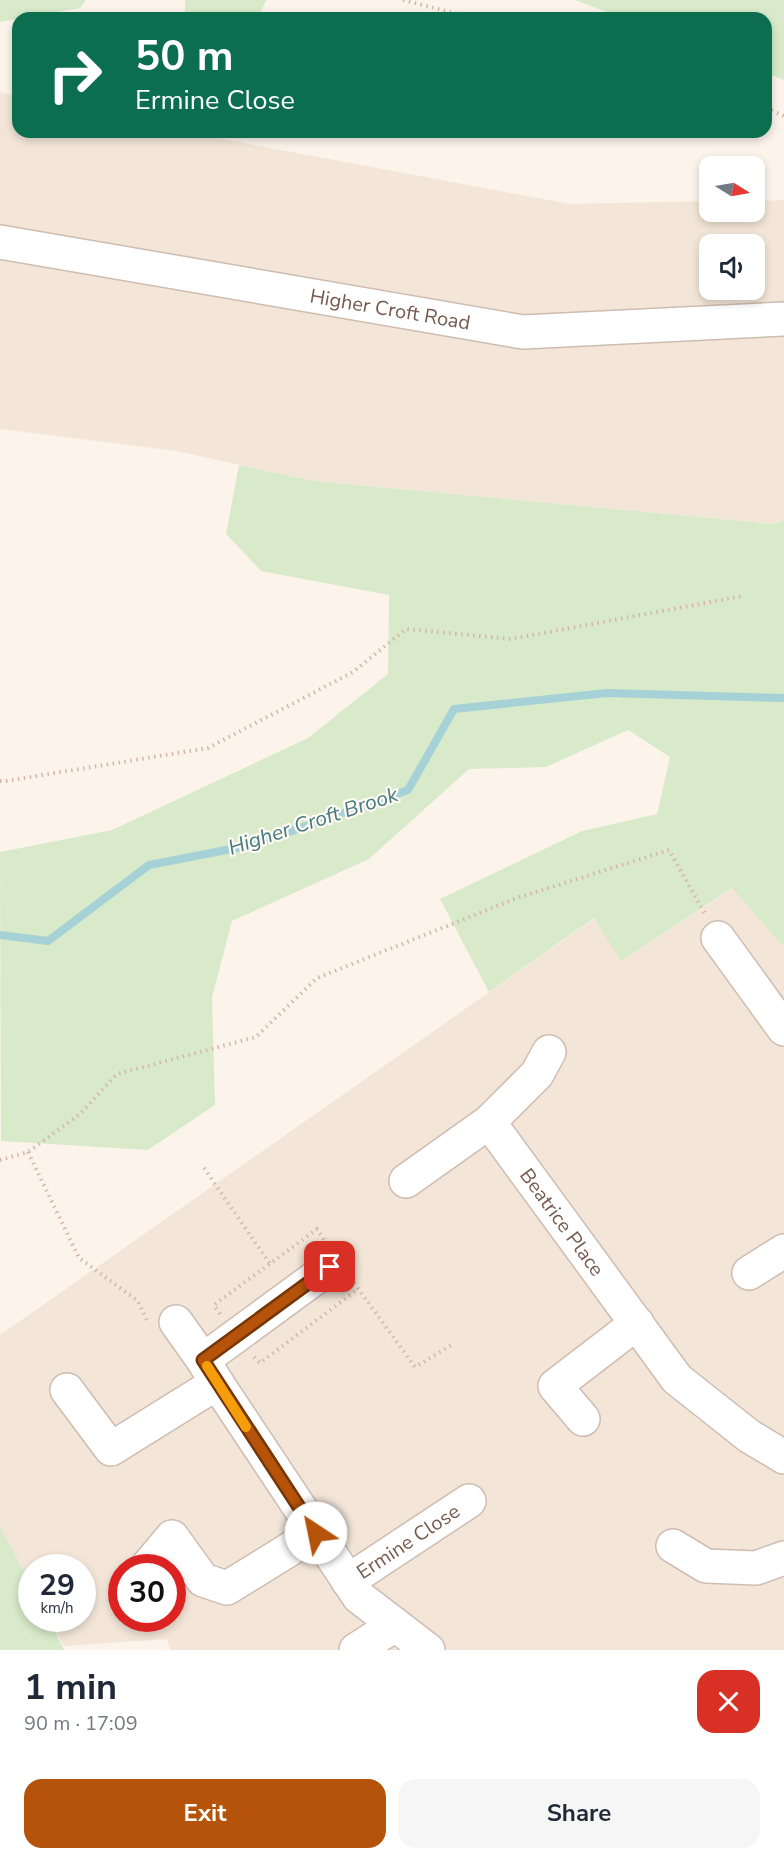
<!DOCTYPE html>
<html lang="en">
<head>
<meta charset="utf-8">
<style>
  :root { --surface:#fff; --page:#f6f6f7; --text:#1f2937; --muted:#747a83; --accent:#b45309 }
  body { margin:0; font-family:"Nunito Sans",sans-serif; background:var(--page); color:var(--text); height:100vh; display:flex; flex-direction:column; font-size:22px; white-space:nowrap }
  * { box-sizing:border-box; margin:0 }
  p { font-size:20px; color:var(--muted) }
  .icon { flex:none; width:33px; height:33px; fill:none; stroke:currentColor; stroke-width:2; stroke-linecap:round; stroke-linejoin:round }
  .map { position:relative; height:1650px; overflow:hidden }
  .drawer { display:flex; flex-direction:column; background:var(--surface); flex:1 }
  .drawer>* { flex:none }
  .hud { position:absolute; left:12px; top:12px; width:760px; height:126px; border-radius:18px; box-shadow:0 3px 9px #0003; background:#0b6e4f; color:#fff; overflow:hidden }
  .needle { width:39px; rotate:101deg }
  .buttons { position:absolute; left:699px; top:156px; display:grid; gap:12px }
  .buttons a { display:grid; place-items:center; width:66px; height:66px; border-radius:12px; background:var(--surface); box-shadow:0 3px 9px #0003; font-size:30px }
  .speed { position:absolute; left:18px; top:1554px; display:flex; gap:12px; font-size:30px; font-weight:700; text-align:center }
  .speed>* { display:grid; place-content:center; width:78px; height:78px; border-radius:50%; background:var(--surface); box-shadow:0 3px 9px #0003; line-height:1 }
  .speed small { font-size:15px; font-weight:400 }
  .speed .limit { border:9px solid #d22; background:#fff; color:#111 }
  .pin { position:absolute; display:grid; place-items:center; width:51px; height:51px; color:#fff; margin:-26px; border-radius:12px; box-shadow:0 3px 9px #0006 }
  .me { position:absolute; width:66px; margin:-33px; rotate:326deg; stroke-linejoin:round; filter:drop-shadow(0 0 4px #0008) }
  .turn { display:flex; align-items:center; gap:21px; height:126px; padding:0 24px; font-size:27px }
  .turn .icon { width:78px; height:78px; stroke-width:2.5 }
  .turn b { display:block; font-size:42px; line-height:51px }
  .round { display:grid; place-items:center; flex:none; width:63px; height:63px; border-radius:18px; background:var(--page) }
  .headline { display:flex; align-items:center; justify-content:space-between; height:102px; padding:0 24px }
  h1 { font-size:36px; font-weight:700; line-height:45px }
  .button { display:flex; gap:12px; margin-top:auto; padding:12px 24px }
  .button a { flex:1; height:69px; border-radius:18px; background:var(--accent); color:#fff; font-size:24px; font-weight:700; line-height:69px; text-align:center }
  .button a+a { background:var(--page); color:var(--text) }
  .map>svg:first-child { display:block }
  .residential { fill:#f3e6d9; fill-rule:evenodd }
  .green { fill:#d8eac9 }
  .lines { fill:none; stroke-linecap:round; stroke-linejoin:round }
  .stream { stroke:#a6d2d7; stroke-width:8 }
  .minor-casing { stroke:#cebcb0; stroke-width:36 }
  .path { stroke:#d6b6a6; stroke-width:4; stroke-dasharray:1.5 4.5; stroke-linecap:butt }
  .minor { stroke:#fff; stroke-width:33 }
  .route-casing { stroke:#753606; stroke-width:15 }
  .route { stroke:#b45309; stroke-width:10 }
  .slow { stroke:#f59e0b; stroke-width:10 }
  .labels { text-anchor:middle; stroke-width:4.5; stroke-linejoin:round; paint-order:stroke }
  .street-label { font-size:20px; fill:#775a4e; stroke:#fef9f1 }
  .water-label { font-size:21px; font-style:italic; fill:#457b82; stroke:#fef9f1 }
</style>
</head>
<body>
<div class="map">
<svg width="784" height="1650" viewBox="0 0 784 1650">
  <rect width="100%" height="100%" fill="#fcf4eb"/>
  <path class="residential" d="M0,92L18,96V132H185L570,204L709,201L710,212H754L755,201L784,200V520L774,524L314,481L176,451L0,429ZM710,244H754V290H710Z
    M733,888L782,944L784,943V1650H170L167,1639L64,1646L49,1619L82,1618V1568H32L31,1585L0,1526V1335L595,918L621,961ZM122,1568H172V1618H122Z"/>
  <path class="green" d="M0,0H86L80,8L0,22Z
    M185,0H266L258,18H185Z
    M575,0H784V80L767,73L766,18H622Z
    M239,465L314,481L774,524L784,520V943L782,945L732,888L621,961L594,918L489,992L440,899L582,831L657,814L670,757L628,730L546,767L469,769L369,859L232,921L212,997L215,1105L148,1150L1,1141L0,852L112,830L308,738L388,674L389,595L261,571L226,534Z
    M0,1526L31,1585L32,1618L49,1619L64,1650H0Z"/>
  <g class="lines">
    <path class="stream" d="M0,935L48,941L149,865L252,845L408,790L454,709L607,693L784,698"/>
    <defs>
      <g id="minor">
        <path id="s1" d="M0,242L523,332L784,319"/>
        <path d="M718,938L784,1029"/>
        <path id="s2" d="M489,1122L677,1379L749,1436L784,1457"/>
        <path d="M406,1181L489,1122L537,1074L549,1052"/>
        <path d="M749,1273L784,1251"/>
        <path d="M176,1322L203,1360L217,1383L359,1597L428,1650"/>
        <path d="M203,1360L330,1267"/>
        <path d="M67,1390L111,1449L217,1383"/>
        <path d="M583,1419L555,1386L637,1323"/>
        <path d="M673,1546L706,1566L756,1568L784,1558"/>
        <path d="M146,1568L172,1537L203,1580L227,1588L316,1533"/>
        <path id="s3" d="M348,1581L469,1501"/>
        <path d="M356,1650L395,1625"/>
      </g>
    </defs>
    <use href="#minor" class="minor-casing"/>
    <path class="path" d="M403,0L473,18
      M766,108L784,116
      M0,781H6L208,748L353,672L406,629L511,639L743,596
      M28,1152L79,1258L138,1301L147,1321
      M0,1160L28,1152L80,1114L117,1074L256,1037L317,978L517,898L669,850L705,914
      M204,1168L270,1264
      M354,1283L415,1367L453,1344
      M220,1314L214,1305L317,1229L324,1240
      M254,1357L260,1363L358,1289"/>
    <use href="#minor" class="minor"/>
  </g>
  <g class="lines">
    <defs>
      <path id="route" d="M316,1533L203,1360L330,1267"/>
    </defs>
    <use href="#route" class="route-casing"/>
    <use href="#route" class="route"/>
    <path class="slow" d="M207,1366L246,1427"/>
  </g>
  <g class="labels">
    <g class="street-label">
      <text dy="7" stroke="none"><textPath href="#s1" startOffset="396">Higher Croft Road</textPath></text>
      <text dy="7" stroke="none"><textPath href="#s2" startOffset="124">Beatrice Place</textPath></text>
      <text dy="7" stroke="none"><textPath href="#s3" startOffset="72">Ermine Close</textPath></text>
    </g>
    <g class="water-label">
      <text transform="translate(313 821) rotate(-18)" y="7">Higher Croft Brook</text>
    </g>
  </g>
</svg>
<div class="buttons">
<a><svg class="needle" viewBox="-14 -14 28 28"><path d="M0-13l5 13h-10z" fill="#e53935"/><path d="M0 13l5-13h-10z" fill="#747a83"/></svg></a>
<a><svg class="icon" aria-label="sound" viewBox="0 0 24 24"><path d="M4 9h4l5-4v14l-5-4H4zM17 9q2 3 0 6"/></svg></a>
</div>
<div class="speed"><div>29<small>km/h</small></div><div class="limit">30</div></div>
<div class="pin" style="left:330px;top:1267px;background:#d93025"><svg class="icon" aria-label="arrive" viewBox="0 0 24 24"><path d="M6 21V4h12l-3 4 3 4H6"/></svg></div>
<svg class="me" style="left:316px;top:1533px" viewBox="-20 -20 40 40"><circle r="19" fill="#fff"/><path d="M0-13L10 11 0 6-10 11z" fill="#b45309"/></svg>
<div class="hud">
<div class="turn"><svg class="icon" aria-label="right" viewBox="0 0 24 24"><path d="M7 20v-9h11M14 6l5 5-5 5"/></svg><div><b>50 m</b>Ermine Close</div></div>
</div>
</div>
<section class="drawer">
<div class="headline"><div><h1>1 min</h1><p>90 m · 17:09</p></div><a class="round" style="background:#d93025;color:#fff"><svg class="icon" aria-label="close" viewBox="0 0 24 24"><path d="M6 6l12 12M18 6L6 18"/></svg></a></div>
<div class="button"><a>Exit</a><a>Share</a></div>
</section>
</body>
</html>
